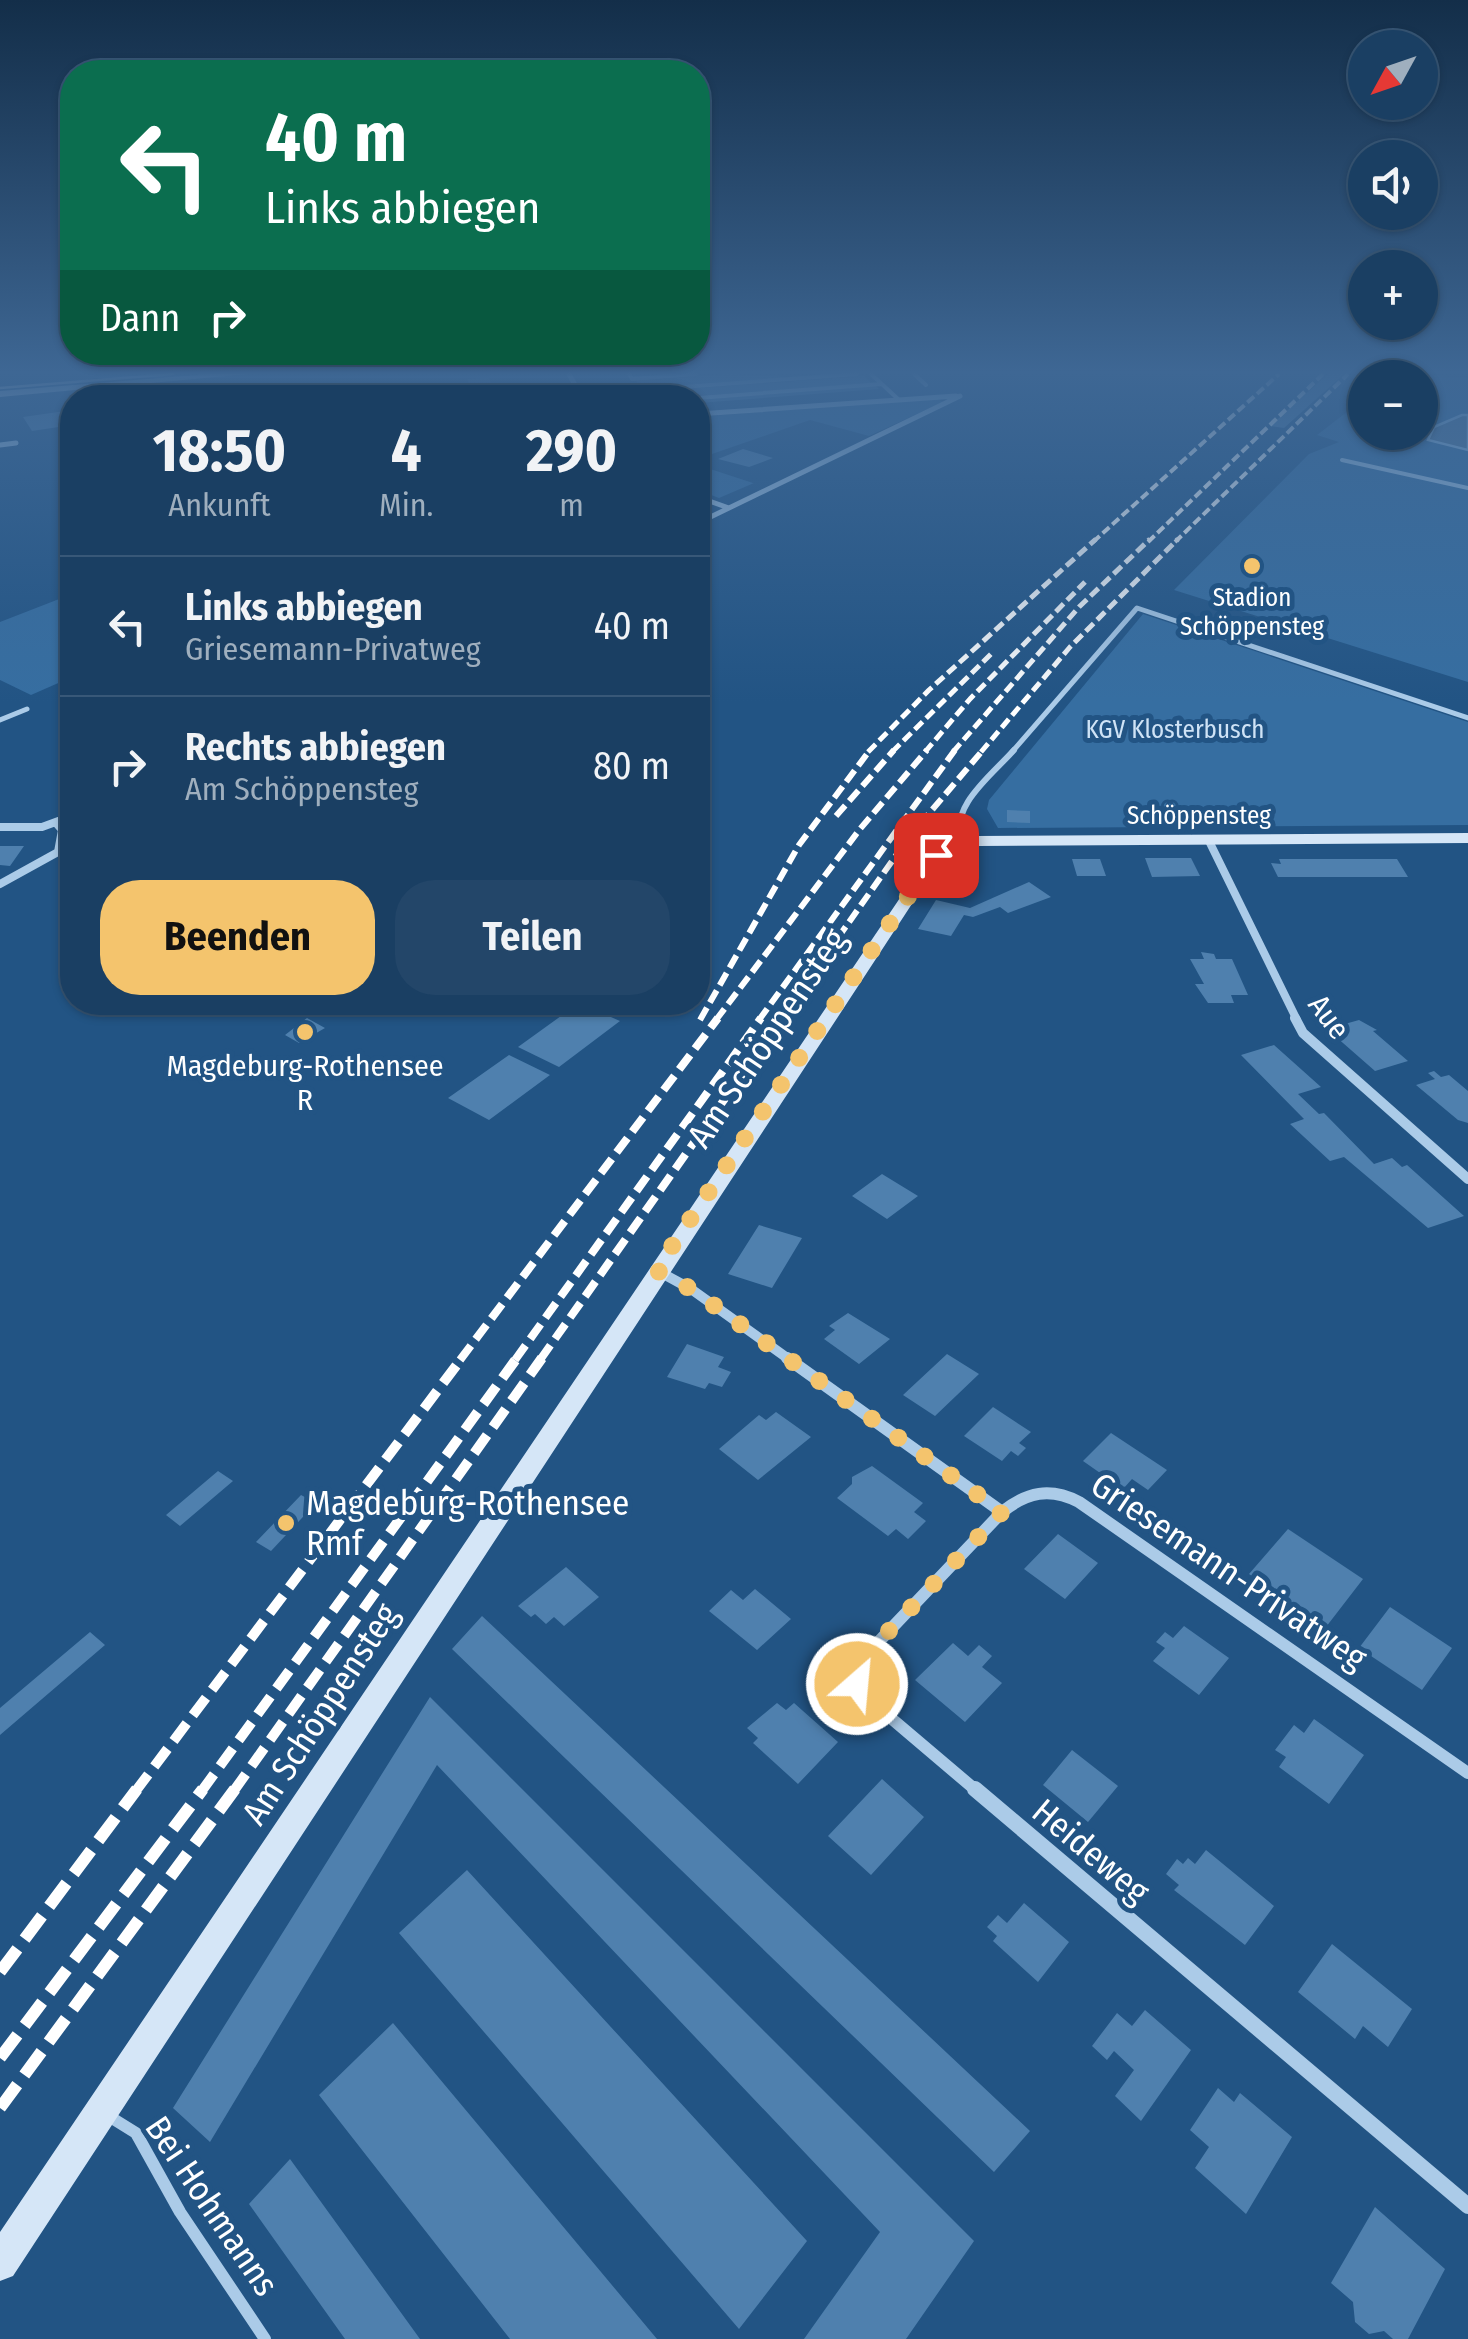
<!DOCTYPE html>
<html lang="de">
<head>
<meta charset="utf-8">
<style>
  :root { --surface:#1a3f63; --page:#234669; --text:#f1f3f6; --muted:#9fafbe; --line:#385878; --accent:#f4c46d }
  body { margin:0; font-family:"Fira Sans Condensed",sans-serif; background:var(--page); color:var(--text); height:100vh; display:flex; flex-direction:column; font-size:38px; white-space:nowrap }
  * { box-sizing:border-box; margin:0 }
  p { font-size:32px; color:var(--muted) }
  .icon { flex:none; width:55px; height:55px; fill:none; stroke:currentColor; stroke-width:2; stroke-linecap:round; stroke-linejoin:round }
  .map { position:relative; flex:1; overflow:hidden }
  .side { position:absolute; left:60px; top:385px; width:650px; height:630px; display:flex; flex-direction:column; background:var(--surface); border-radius:40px; box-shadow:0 2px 8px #0004,0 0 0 2px var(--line) }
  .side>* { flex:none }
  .guide { position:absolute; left:60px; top:60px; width:650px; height:305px; border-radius:40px; box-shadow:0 2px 8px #0004,0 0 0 2px var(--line); background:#0b6e4f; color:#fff; overflow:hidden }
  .needle { width:65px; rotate:230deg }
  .tools { position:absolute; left:1348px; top:30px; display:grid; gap:20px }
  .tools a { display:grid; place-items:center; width:90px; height:90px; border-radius:50%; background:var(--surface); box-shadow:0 2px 8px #0004,0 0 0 2px var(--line); font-size:50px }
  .pin { position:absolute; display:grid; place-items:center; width:85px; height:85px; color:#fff; margin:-42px; border-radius:20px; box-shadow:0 5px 15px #0006 }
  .me { position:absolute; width:110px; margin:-55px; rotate:27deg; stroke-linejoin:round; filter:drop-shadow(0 0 8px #0008) }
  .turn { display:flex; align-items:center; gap:35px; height:210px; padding:0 40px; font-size:45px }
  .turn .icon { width:130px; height:130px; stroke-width:2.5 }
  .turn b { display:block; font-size:70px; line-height:85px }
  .then { display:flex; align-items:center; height:95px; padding:0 40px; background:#0003; gap:20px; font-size:38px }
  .eta { display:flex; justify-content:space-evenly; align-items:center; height:170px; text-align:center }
  .eta b { font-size:60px; font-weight:700; line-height:70px }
  .primary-button { display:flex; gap:20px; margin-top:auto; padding:20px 40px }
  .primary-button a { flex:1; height:115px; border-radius:40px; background:var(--accent); color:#111; font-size:40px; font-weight:700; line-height:115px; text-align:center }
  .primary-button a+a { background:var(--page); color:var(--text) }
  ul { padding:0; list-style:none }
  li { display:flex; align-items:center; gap:30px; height:140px; padding:0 40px; border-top:2px solid var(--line) }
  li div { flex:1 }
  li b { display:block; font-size:38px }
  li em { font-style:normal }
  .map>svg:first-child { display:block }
  .green { fill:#366ea1 }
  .water { fill:#56799b; stroke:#9fc7ea; stroke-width:2.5 }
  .building { fill:#4f80ae }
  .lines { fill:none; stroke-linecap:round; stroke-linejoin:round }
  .lane-far3 { stroke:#abcbe8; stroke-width:4 }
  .lane-far2 { stroke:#abcbe8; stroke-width:5 }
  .lane-far1 { stroke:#abcbe8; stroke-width:6 }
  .lane { stroke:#abcbe8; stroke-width:12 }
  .street-far4 { stroke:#abcbe8; stroke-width:5 }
  .street-far3 { stroke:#abcbe8; stroke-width:8 }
  .street-far2 { stroke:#abcbe8; stroke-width:10 }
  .street-far1 { stroke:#abcbe8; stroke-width:12 }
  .street { stroke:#abcbe8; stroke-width:16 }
  .secondary { fill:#d5e6f7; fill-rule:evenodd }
  .tram { stroke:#fff; stroke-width:2.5 }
  .rail-far5 { stroke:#fff; stroke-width:4; stroke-dasharray:9 4; stroke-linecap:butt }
  .rail-far4 { stroke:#fff; stroke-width:5; stroke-dasharray:11 5; stroke-linecap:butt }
  .rail-far3 { stroke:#fff; stroke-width:6; stroke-dasharray:14 6; stroke-linecap:butt }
  .rail-far2 { stroke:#fff; stroke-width:8; stroke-dasharray:18 8; stroke-linecap:butt }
  .rail-far1 { stroke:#fff; stroke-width:10; stroke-dasharray:22 10; stroke-linecap:butt }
  .rail { stroke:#fff; stroke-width:12; stroke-dasharray:29 12; stroke-linecap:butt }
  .route { stroke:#f4c46d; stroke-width:18; stroke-dasharray:0 32.4 }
  .poi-dot { fill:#f4c46d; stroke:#225484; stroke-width:4 }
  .labels { text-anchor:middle; stroke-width:10; stroke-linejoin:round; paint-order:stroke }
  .far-poi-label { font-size:25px; fill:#fff; stroke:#225484 }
  .far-park-label { font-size:25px; fill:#cfe3f6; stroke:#225484 }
  .far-street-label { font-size:25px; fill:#fff; stroke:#225484 }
  .street-label { font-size:30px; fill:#fff; stroke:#225484 }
  .poi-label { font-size:30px; fill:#fff; stroke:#225484 }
  .near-street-label { font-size:35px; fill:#fff; stroke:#225484 }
  .near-poi-label { font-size:35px; fill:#fff; stroke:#225484; text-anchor:start }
</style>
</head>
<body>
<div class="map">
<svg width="1468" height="2339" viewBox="0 0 1468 2339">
  <rect width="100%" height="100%" fill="#225484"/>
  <path class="green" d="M1411,374L1468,378V415L1429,440L1468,450V682L1174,590L1309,454L1339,442L1317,435L1365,398V432H1420V378L1400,377Z
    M936,398L943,402L869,436L810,420L712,454L698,449V417Z
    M698,465L753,483H754L719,498L698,490Z
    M72,594V677L31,695L0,680V622Z
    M1143,614L1468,722V825L998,828L987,809L989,800Z"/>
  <path class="water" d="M1462,415H1468V450L1428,440L1434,427Z"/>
  <path class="building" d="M728,374L790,377L641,388L636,381Z
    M1328,374H1344L1284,428L1270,426Z
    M864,376L871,383L671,398H647L643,392Z
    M489,378L495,391L516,398L474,395L467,379Z
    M876,386L879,389L698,403V400Z
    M72,410V425L32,431L23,417Z
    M743,449L773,458L749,467L718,459Z
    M1007,810L1030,811V823L1007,822Z
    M0,846H24L10,866L0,865Z
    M1145,858H1191L1200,876L1152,877Z
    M1072,859H1100L1106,876H1077Z
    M1279,859H1397L1408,877H1278L1271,863L1281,864Z
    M1029,882L1051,897L1008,913L1000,907L973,917L964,915L951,936L918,929L936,900L970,908Z
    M1201,952L1214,954L1216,959H1232L1248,995H1231L1234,1003H1208L1195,984H1204L1190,959H1204Z
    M579,1003L620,1021L559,1067L518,1047Z
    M307,1018L325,1028L299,1043L285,1035Z
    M1359,1020L1377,1030L1373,1031L1408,1061L1375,1071L1327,1029Z
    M1274,1045L1321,1087L1298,1094L1319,1114L1324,1113L1374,1164L1392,1158L1402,1167L1407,1165L1464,1216L1428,1228L1344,1157L1330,1161L1290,1124L1304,1119L1241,1055Z
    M509,1055L550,1075L489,1120L448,1098Z
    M1434,1071L1441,1077L1449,1075L1468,1091V1123L1458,1120L1416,1085L1435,1079L1428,1073Z
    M882,1174L918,1196L887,1219L852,1196Z
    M759,1225L802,1238L772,1288L728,1274Z
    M848,1313L890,1339L859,1364L824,1339L835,1330L829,1326Z
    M687,1344L724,1357L718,1367L731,1372L722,1387L709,1383L705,1389L667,1377Z
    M947,1354L979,1374L935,1416L903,1395Z
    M993,1407L1031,1432L1019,1443L1026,1448L1018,1456L1011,1451L1002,1461L964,1436Z
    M776,1412L811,1437L758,1480L719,1449L759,1415L766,1420Z
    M1111,1433L1167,1470L1148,1490L1132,1479L1123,1489L1083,1461Z
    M872,1466L923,1503L914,1512L926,1521L908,1539L896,1529L888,1536L837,1498L852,1484V1477Z
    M218,1471L233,1481L180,1526L166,1515Z
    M301,1495L316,1503L271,1551L256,1542Z
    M1288,1529L1363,1579L1326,1627L1249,1574Z
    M1058,1534L1098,1563L1065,1599L1024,1569Z
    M566,1567L599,1597L564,1626L554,1617L546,1624L535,1614L531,1617L518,1606Z
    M755,1589L791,1619L757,1650L709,1611L731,1590L743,1600Z
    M1390,1607L1452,1648L1422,1690L1359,1648Z
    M482,1616L1030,2131L994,2172L452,1649Z
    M1184,1626L1229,1658L1199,1695L1153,1661L1165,1648L1156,1642L1165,1632L1173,1638Z
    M90,1632L105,1645L0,1735V1708Z
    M953,1643L968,1656L979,1645L992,1656L982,1667L1002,1683L965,1722L915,1680Z
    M430,1697L974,2241L906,2339H804L880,2232L437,1765L210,2142L173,2108Z
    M777,1703L786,1710L794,1703L838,1742L798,1784L753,1743L758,1738L747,1728Z
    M1314,1719L1364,1755L1329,1804L1279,1767L1286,1757L1275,1750L1294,1725L1304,1733Z
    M1072,1750L1118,1786L1088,1822L1043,1785Z
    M882,1779L924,1817L871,1875L828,1836Z
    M1206,1850L1274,1906L1245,1945L1174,1890L1179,1885L1166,1874L1177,1859L1183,1864L1188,1858L1195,1864Z
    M467,1870L807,2241L739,2329L399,1933Z
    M1024,1903L1069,1942L1038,1982L993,1941L997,1936L987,1927L998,1915L1007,1923Z
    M1332,1944L1412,2009L1388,2047L1363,2026L1355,2039L1298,1992Z
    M1145,2010L1191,2050L1141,2121L1115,2096L1134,2070L1114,2051L1107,2060L1092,2046L1117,2013L1132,2026Z
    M393,2023L657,2339H510L319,2095Z
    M1218,2088L1234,2102L1240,2093L1292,2137L1246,2214L1195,2168L1209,2147L1190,2130Z
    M290,2159L420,2339H345L249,2204Z
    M1375,2207L1445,2269L1408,2339H1393L1384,2331L1369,2334L1355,2322L1353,2302L1331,2283Z"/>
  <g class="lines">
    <path class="lane-far3" d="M629,374L632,379L696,374
      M871,374L898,399
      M914,374L926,385
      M641,390L857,374
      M698,398L881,384
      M1342,460L1468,488"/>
    <path class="lane-far2" d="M0,720L27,709
      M1012,752L1137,608L1468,718"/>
    <path class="lane-far1" d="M962,842C948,807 992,775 1014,750"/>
    <path class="lane" d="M107,2115L136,2133L180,2212L265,2339"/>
    <path class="street-far4" d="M569,374L582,398
      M698,414L956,396
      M0,445L16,443
      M698,497L729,508
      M698,523L960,396"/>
    <path class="street-far3" d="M0,827H42L72,816
      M1209,841L1297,1020
      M0,884L58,852L62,830L56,823"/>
    <path class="street-far2" d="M1295,1018L1303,1033L1468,1179
      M658,1271L691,1289L790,1360"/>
    <path class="street-far1" d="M787,1358L1002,1512C1027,1492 1050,1487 1079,1502L1468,1773
      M978,1792L859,1691L857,1671L867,1654L1002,1512"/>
    <path class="street" d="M975,1789L1468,2206"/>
    <path class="secondary" d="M209,374H248L0,397V391Z
      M1468,833V843L977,846L956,848L944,855L13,2276L0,2281V2232L933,849L947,841L977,836Z"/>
    <path class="tram" d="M0,388L173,374"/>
    <path class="rail-far5" d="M1093,542L1279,374
      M1148,542L1323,374
      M1175,542L1348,374"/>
    <path class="rail-far4" d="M868,752L929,690L1096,539
      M892,752L991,654
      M925,752L970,699L1085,582
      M953,752L1079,607L1150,539
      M981,752L1070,647L1178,539"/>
    <path class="rail-far3" d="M836,816L894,750
      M700,1020L799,845L870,750
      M716,1020L860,829L927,750
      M759,1020L955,750
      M780,1020L909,837L983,750"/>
    <path class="rail-far2" d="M460,1360L718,1018
      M515,1360L761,1018
      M540,1360L782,1018"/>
    <path class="rail-far1" d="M135,1792L462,1358
      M201,1792L517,1358
      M233,1792L542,1358"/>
    <path class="rail" d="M0,1972L137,1789
      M0,2058L203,1789
      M0,2108L235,1789"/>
  </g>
  <linearGradient id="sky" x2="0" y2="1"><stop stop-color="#132e49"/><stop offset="0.53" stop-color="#3e6794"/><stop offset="1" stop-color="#3e6794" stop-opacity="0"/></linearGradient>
  <rect width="1468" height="702" fill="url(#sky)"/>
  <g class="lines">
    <path class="route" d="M857,1684L858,1667L867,1654L1002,1512L691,1289L656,1270L936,855"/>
  </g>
  <g class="poi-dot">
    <circle cx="1252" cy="566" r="10"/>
    <circle cx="305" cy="1032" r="10"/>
    <circle cx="286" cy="1523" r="10"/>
  </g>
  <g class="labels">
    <g class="far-poi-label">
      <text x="1252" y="606">Stadion<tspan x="1252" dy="29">Schöppensteg</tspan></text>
    </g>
    <g class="far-park-label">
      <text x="1175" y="738">KGV Klosterbusch</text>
    </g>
    <g class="far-street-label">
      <text x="1199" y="824">Schöppensteg</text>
    </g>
    <g class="street-label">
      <text transform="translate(1329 1017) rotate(53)" y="10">Aue</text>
    </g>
    <g class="poi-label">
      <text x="305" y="1076">Magdeburg-Rothensee<tspan x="305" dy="34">R</tspan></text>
    </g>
    <g class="near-street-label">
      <text transform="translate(767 1038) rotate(-56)" y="12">Am Schöppensteg</text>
      <text transform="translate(1229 1571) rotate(34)" y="12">Griesemann-Privatweg</text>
      <text transform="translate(320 1714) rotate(-57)" y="12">Am Schöppensteg</text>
      <text transform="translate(1091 1851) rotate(40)" y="12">Heideweg</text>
      <text transform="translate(212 2206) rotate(56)" y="12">Bei Hohmanns</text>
    </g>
    <g class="near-poi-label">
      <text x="306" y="1515">Magdeburg-Rothensee<tspan x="306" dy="40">Rmf</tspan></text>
    </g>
  </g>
</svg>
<div class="tools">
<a><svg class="needle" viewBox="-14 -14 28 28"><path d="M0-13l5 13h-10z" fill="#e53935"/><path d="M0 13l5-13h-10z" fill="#9fafbe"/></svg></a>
<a><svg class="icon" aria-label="sound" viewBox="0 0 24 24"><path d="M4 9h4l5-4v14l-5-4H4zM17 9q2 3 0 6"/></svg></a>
<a>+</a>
<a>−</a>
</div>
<div class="pin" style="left:936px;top:855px;background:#d93025"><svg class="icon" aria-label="arrive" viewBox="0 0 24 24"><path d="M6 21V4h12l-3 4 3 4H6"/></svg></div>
<svg class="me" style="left:857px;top:1684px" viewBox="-20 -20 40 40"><circle r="17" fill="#f4c46d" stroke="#fff" stroke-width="3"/><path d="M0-11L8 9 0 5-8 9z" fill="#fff"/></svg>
<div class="guide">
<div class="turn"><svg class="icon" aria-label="left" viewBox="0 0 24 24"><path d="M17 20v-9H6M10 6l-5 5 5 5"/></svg><div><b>40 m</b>Links abbiegen</div></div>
<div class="then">Dann<svg class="icon" aria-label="right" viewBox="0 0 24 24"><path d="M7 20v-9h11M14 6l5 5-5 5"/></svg></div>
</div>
<section class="side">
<div class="eta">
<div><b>18:50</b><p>Ankunft</p></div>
<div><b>4</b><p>Min.</p></div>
<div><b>290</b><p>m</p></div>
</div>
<ul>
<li><svg class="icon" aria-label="left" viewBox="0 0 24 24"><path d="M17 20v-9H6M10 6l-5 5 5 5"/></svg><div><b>Links abbiegen</b><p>Griesemann-Privatweg</p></div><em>40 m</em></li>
<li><svg class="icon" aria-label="right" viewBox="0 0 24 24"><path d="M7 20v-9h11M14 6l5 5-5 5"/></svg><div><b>Rechts abbiegen</b><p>Am Schöppensteg</p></div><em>80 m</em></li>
</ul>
<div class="primary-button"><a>Beenden</a><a>Teilen</a></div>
</section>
</div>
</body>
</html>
